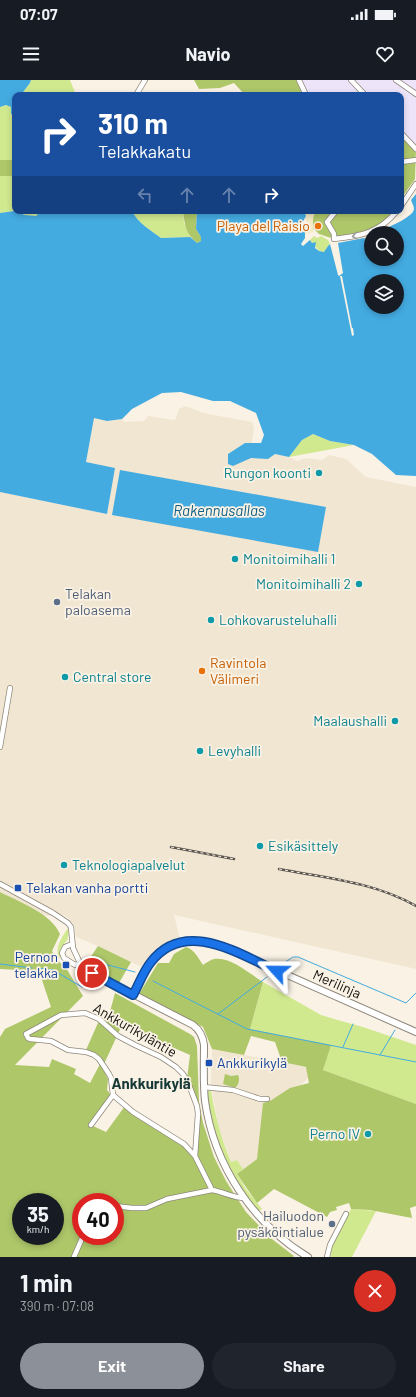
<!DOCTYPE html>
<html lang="en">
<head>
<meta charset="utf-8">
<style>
  :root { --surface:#171b24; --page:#20242c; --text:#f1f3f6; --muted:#9ea1a6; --accent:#8c9099 }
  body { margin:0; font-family:Barlow,sans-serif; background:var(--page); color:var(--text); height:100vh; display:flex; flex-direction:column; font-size:15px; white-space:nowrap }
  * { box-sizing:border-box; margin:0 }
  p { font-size:13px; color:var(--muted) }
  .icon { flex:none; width:22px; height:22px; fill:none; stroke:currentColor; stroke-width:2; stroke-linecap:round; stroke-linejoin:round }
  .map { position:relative; height:1177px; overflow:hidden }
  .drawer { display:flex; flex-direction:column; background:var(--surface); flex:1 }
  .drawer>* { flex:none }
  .banner { position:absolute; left:12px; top:12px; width:392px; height:122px; border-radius:8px; box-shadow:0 2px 6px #0003; background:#1a4fa0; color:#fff; overflow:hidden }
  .tools { position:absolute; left:364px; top:146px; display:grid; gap:8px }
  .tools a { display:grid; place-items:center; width:40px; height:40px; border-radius:50%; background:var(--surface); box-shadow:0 2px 6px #0003; font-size:20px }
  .speed { position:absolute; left:12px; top:1113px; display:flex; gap:8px; font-size:20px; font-weight:700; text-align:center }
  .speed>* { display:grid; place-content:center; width:52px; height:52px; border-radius:50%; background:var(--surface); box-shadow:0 2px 6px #0003; line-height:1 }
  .speed small { font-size:10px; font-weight:400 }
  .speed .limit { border:6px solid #d22; background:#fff; color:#111 }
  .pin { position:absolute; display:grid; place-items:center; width:34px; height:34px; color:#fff; margin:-17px; border:2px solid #fff; border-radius:50%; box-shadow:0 1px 4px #0007 }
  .me { position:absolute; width:44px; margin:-22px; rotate:294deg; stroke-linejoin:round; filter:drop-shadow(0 0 3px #0008) }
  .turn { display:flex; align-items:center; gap:14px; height:84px; padding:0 20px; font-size:18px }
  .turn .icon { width:52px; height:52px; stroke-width:2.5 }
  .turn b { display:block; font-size:28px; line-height:34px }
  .lanes { display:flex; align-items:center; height:38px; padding:0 20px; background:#0003; justify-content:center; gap:20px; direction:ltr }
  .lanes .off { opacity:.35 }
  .round { display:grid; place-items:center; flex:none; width:42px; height:42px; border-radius:21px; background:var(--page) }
  .headline { display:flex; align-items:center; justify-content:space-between; height:68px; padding:0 20px }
  h1 { font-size:24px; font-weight:700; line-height:30px }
  .cta { display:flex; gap:8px; margin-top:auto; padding:8px 20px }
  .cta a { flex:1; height:46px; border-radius:24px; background:var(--accent); color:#fff; font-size:16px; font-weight:700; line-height:46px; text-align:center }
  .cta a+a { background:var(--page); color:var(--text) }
  .status { display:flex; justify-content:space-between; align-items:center; height:28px; padding:0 20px; background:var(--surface); direction:ltr }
  .status svg { height:11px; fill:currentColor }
  header { display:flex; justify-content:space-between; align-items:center; height:52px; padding:0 20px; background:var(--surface); font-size:18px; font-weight:700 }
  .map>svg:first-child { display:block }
  .commercial { fill:#eee4fa }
  .built { fill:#f1e6d1 }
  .green { fill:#d0e98f }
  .forest { fill:#aec769; fill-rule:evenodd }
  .sand { fill:#f3eac4 }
  .water { fill:#44abe1; fill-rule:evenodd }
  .pier { fill:#faf2e5 }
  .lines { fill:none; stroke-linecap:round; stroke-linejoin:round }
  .stream { stroke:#44abe1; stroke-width:1 }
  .street-casing { stroke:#8e877b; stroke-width:6 }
  .secondary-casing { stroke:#8e877b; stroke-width:8 }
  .street { stroke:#fff; stroke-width:4.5 }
  .secondary { stroke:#fff; stroke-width:6 }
  .rail-casing { stroke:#5a554e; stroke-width:2.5 }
  .rail { stroke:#faf2e5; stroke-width:1; stroke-dasharray:3; stroke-linecap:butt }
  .oneway { stroke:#a19f9e }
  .route-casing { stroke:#114b97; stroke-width:10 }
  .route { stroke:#1a73e8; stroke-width:7 }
  .food-dot { fill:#e8710a; stroke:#faf2e5; stroke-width:1.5 }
  .culture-dot { fill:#0f9aa8; stroke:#faf2e5; stroke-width:1.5 }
  .service-dot { fill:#5c6f8a; stroke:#faf2e5; stroke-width:1.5 }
  .transit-dot { fill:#1a4fb4; stroke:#faf2e5; stroke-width:1.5 }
  .labels { text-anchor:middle; stroke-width:3.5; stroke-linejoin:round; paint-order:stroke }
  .food-label { font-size:14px; fill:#c56008; stroke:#faf2e5; text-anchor:end }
  .culture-label { font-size:14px; fill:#0d838f; stroke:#faf2e5; text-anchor:start }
  .service-label { font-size:14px; fill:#4e5e75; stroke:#faf2e5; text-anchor:start }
  .transit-label { font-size:14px; fill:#164399; stroke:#faf2e5; text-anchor:start }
  .street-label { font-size:14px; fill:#13100c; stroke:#faf2e5 }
  .water-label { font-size:15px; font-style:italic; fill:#0f5e83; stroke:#faf2e5 }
  .neighbourhood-label { font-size:15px; font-weight:bold; fill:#163937; stroke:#faf2e5 }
</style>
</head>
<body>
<div class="status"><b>07:07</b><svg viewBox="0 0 49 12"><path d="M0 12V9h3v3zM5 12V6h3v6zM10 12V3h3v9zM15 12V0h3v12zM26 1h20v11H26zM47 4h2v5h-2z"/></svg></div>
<header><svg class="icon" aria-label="menu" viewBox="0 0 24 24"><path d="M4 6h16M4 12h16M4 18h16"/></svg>Navio<svg class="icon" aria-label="heart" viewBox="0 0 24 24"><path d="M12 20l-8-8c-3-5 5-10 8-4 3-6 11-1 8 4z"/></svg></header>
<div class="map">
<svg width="416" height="1177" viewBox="0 0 416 1177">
  <rect width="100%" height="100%" fill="#faf2e5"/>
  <path class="commercial" d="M300,0H416V69L401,53V15H338V12L336,15H307Z"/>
  <path class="built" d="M186,326L203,333L252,342L254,348L252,363H245L251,378L268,379L275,374L289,377L298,381L305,378L322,380L329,375L346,379L366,397L416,407V889L174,835L180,859L173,862L144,888L98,866L76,857L74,845L69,839L64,835L46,836L0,812V412L107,434L115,388L86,382L94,338L107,341L122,339L125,342L144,341L148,336L175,340L179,329Z
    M212,969L282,982L316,990L268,1038L257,1079L243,1089L237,1080L231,1082L218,1046L211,1005Z"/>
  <path class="green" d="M31,0H70L76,15H23V12L30,3Z
    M6,25L11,27V34L15,36V80H0V27Z
    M0,96H15V131H41L36,136L25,135L14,131L0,133Z
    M132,131H183L184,143L190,157L161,158C150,150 138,143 132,131Z
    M314,156L317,158L321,156L328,160L330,164L328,166L325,172L319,171L310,160Z
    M313,354L330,361L354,365L289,377L302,360Z
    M68,848C72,866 56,863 61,878L59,877C54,867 63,856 68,848Z
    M263,902L321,935L341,941L363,947L416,965V1024L323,990L330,965L250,949Z
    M211,1010C215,1035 221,1058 231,1082L237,1080L243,1089L237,1094L246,1109L262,1129L259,1131C253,1128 248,1119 244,1113C226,1085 208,1045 207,1012Z
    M351,1129L376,1131L352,1177H331V1168Z"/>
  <path class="forest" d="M194,0H296L303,15H245L234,3L220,8L199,9Z
    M401,53L416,69L415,99L401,119Z
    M0,80H15V96H0Z
    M183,131H197L196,149L201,157V161L197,163C185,153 185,145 183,131Z
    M316,131H393L388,137L390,139L376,149L334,159L319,154L313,148V135Z
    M0,812C19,822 51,833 60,854L52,871L57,880L66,888L83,916L15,985L49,987L52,979L76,989L74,994L90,1003L100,984L108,999L107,1010L111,1015L89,1044L106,1052L125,1026L185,1066L193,1075L198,1029L187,999L190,975L122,945L104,984L86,970L101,936L108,939L115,913L190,954L194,957L197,966L199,1022L203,1043L214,1077L226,1101L246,1132L272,1159L294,1176L293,1177H0V957L5,949L51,927L39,891L0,889ZM21,1122H55V1156H21ZM81,1122H115V1156H81Z
    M98,866L131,882L119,903L94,889L88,881Z
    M186,867C195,870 198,878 203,885C206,883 210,880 214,879C230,876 250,894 263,902L250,949L331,965L323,990L416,1024V1126L410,1128L412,1138L370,1130L351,1129L349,1123L336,1127L337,1130L330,1132L327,1137L274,1109L257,1123L237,1094L257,1079L263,1023L270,1021L290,1008L309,1003L306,987L282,982L275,962L251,956L244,975L212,969L203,947L139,914L158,883H169L174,874Z
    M225,994L231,996L238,995C240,999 239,1005 235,1008L223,1004Z"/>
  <path class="sand" d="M304,131H316C311,138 314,145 313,152L305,154V152H301V151L308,143L305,139L306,136Z"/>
  <path class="water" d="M0,0H31L30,3L23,12V15H15V36L11,34V27L6,25L0,27Z
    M416,114V396L396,395L372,374L354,365L330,361L313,354L302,360L289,377L275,374L268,379L251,378L233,386L228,384V374L245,363H261L264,355L256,333L230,321H213L181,312L162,313L132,329L122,339L107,341L94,338L86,382L115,388L107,434L0,412V133L14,131L25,135L36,136L41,131H132C138,143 150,150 161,158L190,157L197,163L201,161V157L196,149L197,131H304L306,136L300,147H303L301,151L305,152V158L301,164L303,166L310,160L312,163L316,162L315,168L319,171L324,172L328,166L330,164L338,195L339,196L343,193L338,163L364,158L365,159L371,156V179H397V153H377C385,148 413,138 414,129C414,126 412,123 411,120ZM371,201H397V227H371Z
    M120,390L326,427L318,472L112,435Z"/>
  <path class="pier" d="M340,196H342L352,248H353L354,255L352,256Z"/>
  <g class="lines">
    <path class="stream" d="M284,883L293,877H298L406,923L416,913
      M0,884L32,888
      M97,887L100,883L135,892
      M38,888L53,890L82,907L88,903
      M153,901L247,949L416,982
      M218,934L267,897
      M343,967L353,944
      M380,975L395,950"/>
    <defs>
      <path id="street" d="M299,0L306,15
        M351,0L365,15
        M396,0L416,14
        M136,15L145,0
        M401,53L416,69
        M401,82L416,80
        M401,126L416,104
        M336,131L327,142L334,154V159C361,156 379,153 397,131
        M0,667L10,608
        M0,804L53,833L68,843L71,847L73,868L80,883L75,885L64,878L62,873L65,867L72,864
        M204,1007L233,1010L260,1019H267
        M91,1045L113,1015
        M195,1076L184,1064L133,1032L113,1015L111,998L109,994L99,979L94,975L86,972L68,970L51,961L30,959L28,958L26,954L61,935L85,933L99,939L118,956L135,965L161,977L176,987L183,994L189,1005L197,1026L198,1034L195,1076L212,1110
        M115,1126L132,1128H146L167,1119L212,1110C224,1112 233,1118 245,1118
        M74,1177L83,1156
        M327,1177L330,1165L346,1134"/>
      <path id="secondary" d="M80,883L92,893L193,945C200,950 203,957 204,965C204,984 203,1003 205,1021C214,1085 253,1144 308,1177
        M133,915C138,905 143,893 149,884C167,858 195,857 222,866L416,952"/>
    </defs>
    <use href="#street" class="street-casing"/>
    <use href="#secondary" class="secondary-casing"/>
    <use href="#street" class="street"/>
    <use href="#secondary" class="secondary"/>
    <defs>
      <path id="rail" d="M171,767L234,779
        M279,789C326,798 374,802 416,826"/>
    </defs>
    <use href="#rail" class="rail-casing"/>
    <use href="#rail" class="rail"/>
  </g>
  <defs><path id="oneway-chevron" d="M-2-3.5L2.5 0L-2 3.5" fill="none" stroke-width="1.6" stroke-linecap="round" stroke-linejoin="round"/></defs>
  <use class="oneway" href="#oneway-chevron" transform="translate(355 156) rotate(170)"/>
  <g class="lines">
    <defs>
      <path id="route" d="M92,893L133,915C139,904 143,892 151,882C185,838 239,874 277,891"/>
    </defs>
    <use href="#route" class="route-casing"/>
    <use href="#route" class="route"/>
  </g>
  <g class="food-dot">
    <circle cx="318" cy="146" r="4"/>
    <circle cx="202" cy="591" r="4"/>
  </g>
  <g class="culture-dot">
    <circle cx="319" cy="393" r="4"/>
    <circle cx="235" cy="479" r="4"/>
    <circle cx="359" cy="504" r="4"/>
    <circle cx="211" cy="540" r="4"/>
    <circle cx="65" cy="597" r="4"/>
    <circle cx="395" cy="641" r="4"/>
    <circle cx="200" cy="671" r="4"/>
    <circle cx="260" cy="766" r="4"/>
    <circle cx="64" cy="785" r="4"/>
    <circle cx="368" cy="1054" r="4"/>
  </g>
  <g class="service-dot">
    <circle cx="57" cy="522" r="4"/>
    <circle cx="332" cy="1144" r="4"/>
  </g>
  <g class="transit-dot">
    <rect x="14" y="804" width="8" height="8" rx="2"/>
    <rect x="62" y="881" width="8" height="8" rx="2"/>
    <rect x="205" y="979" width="8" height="8" rx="2"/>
  </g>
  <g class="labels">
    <g class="food-label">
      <text x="310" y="151">Playa del Raisio</text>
      <text x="210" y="588" text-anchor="start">Ravintola<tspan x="210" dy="16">Välimeri</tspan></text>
    </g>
    <g class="culture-label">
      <text x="311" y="398" text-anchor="end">Rungon koonti</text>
      <text x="243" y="484">Monitoimihalli 1</text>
      <text x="351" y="509" text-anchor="end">Monitoimihalli 2</text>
      <text x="219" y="545">Lohkovarusteluhalli</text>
      <text x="73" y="602">Central store</text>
      <text x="387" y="646" text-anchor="end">Maalaushalli</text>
      <text x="208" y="676">Levyhalli</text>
      <text x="268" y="771">Esikäsittely</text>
      <text x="72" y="790">Teknologiapalvelut</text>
      <text x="360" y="1059" text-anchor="end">Perno IV</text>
    </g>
    <g class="service-label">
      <text x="65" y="519">Telakan<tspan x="65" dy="16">paloasema</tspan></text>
      <text x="324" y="1141" text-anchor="end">Hailuodon<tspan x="324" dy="16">pysäköintialue</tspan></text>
    </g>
    <g class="transit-label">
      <text x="26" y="813">Telakan vanha portti</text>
      <text x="58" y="882" text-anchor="end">Pernon<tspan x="58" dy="16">telakka</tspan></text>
      <text x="217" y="988">Ankkurikylä</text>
    </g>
    <g class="street-label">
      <text transform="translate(337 904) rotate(24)" y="5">Merilinja</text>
      <text transform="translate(135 950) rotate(30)" y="5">Ankkurikyläntie</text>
    </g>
    <g class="water-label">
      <text x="219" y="436">Rakennusallas</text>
    </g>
    <g class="neighbourhood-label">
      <text x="151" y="1009">Ankkurikylä</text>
    </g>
  </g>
</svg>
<div class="tools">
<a><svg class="icon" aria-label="search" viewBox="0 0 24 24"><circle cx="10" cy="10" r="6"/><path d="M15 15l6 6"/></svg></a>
<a><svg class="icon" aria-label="layers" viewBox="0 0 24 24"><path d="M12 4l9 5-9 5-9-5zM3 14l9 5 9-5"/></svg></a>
</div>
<div class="speed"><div>35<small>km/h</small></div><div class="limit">40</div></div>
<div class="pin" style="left:92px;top:893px;background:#d93025"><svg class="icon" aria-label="arrive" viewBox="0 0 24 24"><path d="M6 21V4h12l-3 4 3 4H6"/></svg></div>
<svg class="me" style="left:277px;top:891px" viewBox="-20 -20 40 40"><path d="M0-17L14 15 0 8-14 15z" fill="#1a73e8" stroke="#fff" stroke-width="4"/></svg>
<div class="banner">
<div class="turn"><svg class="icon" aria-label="right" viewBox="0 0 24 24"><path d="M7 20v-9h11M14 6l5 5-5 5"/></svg><div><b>310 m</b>Telakkakatu</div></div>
<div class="lanes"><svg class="icon off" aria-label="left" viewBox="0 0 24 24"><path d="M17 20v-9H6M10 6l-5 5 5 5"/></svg><svg class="icon off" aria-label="ahead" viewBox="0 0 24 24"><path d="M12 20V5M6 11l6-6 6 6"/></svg><svg class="icon off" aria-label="ahead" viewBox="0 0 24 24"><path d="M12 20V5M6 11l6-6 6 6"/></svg><svg class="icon" aria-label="right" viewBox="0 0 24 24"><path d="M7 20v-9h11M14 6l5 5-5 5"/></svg></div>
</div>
</div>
<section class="drawer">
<div class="headline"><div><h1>1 min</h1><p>390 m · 07:08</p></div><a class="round" style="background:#d93025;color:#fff"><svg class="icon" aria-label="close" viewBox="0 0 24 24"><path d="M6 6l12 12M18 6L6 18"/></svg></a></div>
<div class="cta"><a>Exit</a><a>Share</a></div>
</section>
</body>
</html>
